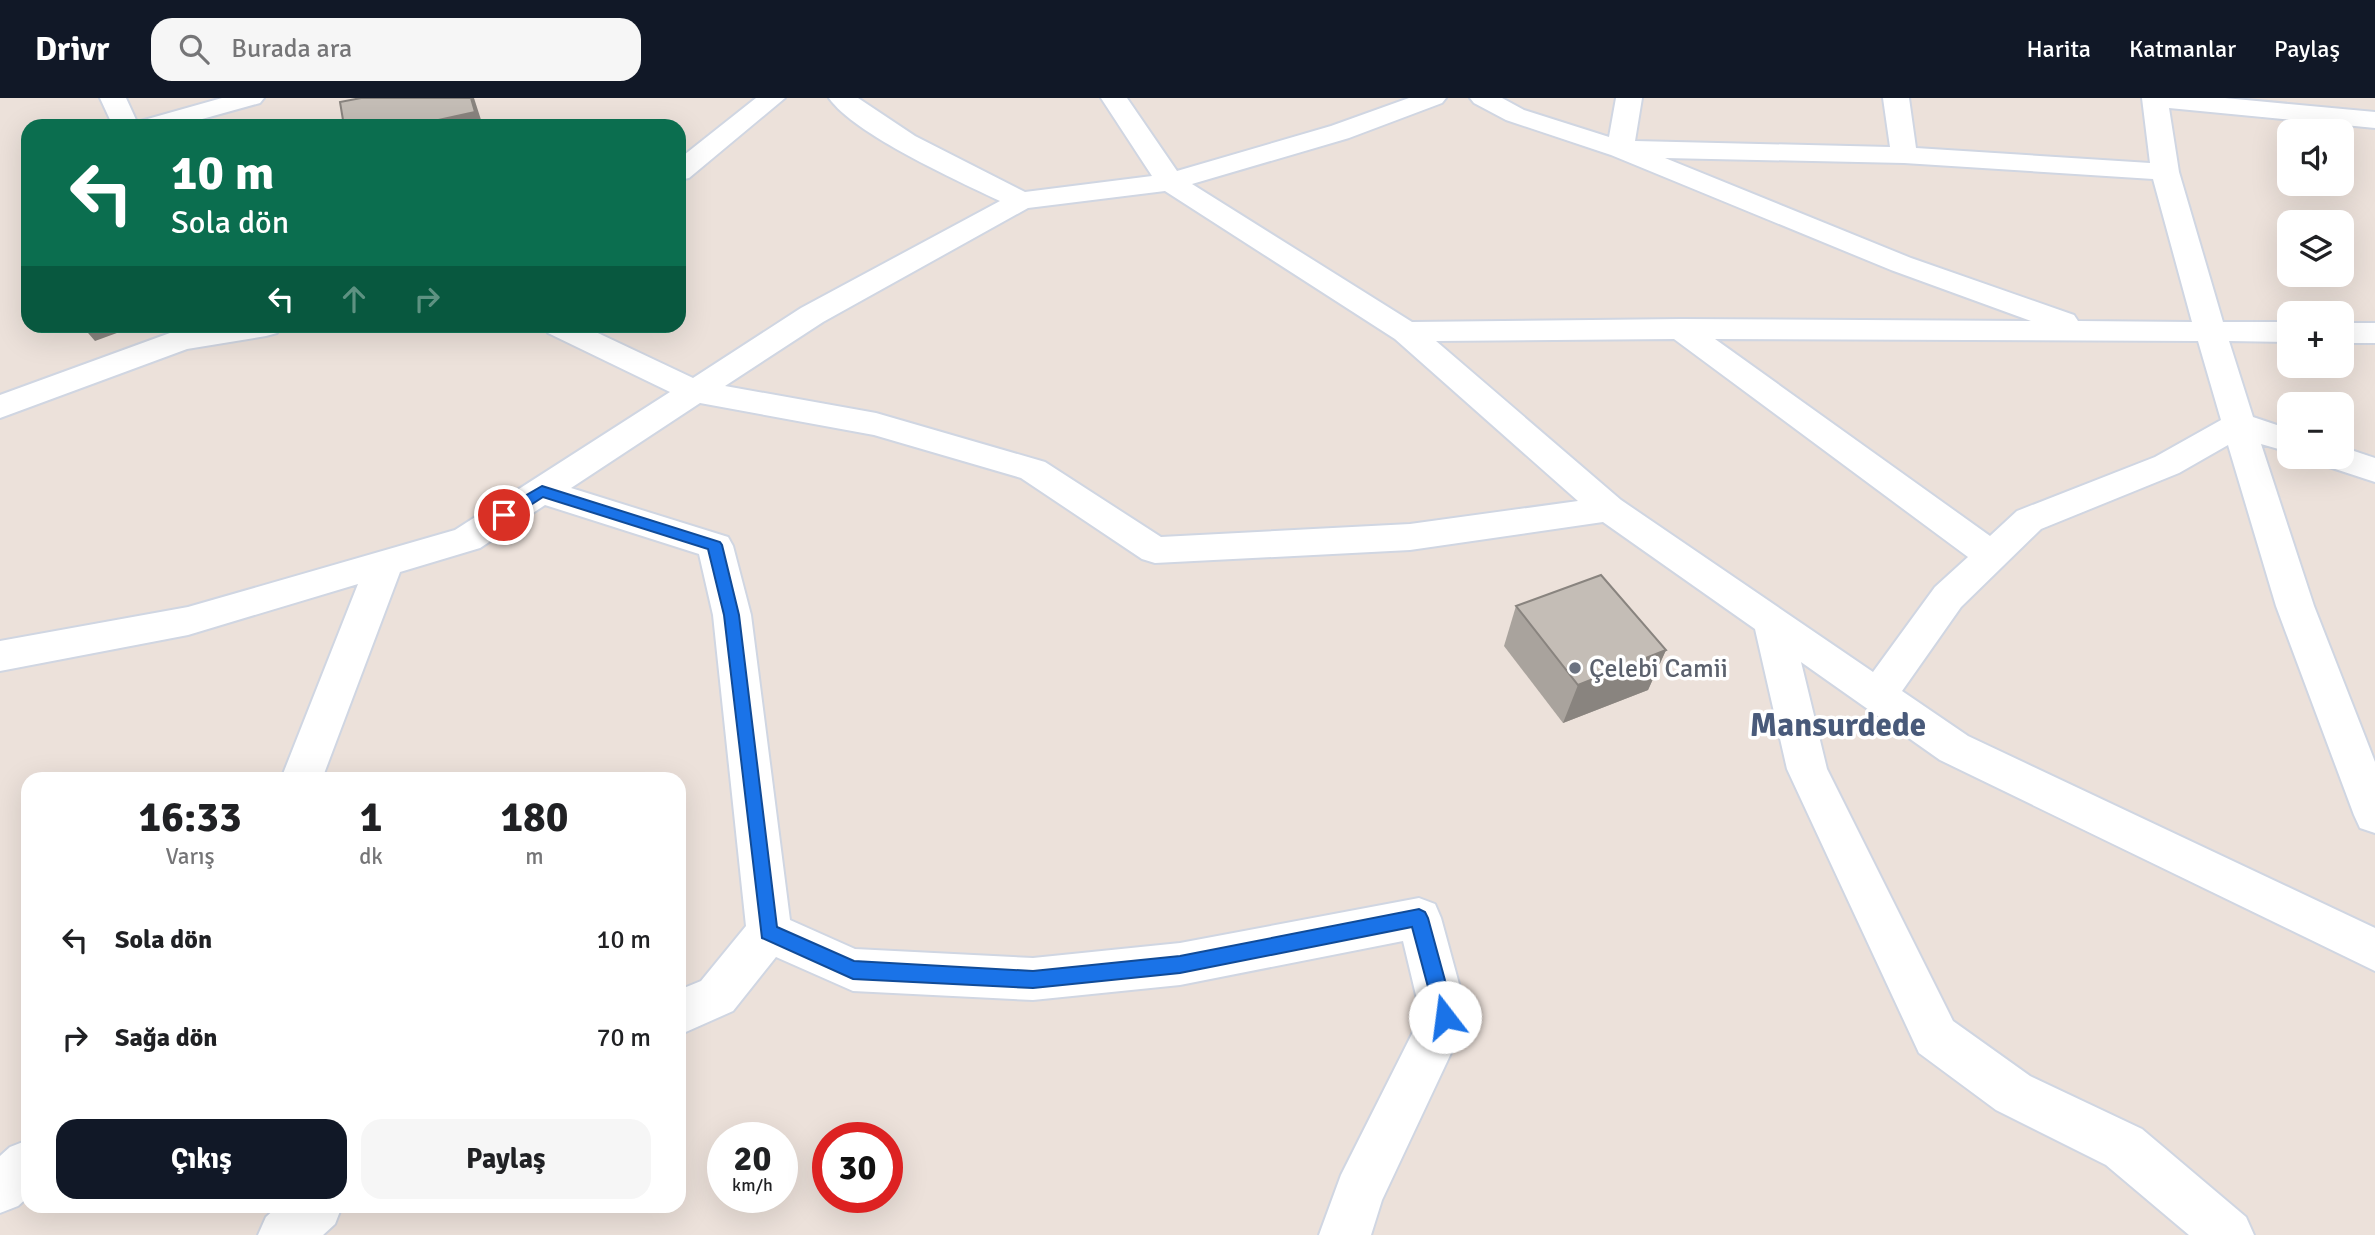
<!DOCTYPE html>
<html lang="tr">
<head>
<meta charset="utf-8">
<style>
  :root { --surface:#fff; --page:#f6f6f6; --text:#202124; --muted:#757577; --accent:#111827 }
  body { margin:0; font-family:Signika,sans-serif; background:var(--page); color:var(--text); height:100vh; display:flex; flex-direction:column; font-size:26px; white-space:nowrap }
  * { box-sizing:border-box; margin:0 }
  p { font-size:23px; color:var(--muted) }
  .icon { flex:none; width:38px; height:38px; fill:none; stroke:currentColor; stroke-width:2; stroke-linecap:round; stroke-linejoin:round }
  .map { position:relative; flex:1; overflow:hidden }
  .side { position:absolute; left:21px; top:674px; width:665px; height:441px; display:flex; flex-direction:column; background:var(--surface); border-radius:21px; box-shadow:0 7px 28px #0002 }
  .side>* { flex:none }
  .hud { position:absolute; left:21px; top:21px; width:665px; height:214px; border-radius:21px; box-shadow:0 7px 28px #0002; background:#0b6e4f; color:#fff; overflow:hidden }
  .fabs { position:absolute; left:2277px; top:21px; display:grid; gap:14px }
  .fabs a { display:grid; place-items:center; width:77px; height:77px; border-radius:14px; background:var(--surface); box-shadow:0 7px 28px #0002; font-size:35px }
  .speed { position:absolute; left:707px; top:1024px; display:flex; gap:14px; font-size:35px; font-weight:700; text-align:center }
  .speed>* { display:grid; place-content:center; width:91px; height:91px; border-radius:50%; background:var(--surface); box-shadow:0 7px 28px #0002; line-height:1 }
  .speed small { font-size:18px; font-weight:400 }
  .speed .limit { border:10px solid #d22; background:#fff; color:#111 }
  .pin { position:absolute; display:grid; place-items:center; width:60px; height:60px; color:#fff; margin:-30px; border:4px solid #fff; border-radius:50%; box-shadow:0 2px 7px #0007 }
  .me { position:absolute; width:77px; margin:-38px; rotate:345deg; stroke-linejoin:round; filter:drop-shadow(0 0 5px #0008) }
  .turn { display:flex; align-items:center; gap:24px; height:147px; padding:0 35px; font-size:32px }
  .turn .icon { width:91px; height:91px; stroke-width:2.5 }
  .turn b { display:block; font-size:49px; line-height:60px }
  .lanes { display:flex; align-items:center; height:66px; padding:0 35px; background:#0003; justify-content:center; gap:35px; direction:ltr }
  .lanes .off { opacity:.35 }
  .eta { display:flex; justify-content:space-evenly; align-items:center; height:119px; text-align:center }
  .eta b { font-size:42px; font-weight:700; line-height:49px }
  .button { display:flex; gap:14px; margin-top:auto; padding:14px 35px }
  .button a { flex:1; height:80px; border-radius:21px; background:var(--accent); color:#fff; font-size:28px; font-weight:700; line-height:80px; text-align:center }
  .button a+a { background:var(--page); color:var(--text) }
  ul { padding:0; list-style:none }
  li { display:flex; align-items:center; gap:21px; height:98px; padding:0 35px }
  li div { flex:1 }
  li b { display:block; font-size:26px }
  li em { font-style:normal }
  header { display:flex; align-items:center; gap:42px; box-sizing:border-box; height:98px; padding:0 35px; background:var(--accent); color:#fff }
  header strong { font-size:33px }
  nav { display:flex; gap:38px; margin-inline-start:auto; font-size:24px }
  .search { width:490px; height:63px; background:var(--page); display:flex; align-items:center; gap:18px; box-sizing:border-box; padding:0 24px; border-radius:21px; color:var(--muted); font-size:26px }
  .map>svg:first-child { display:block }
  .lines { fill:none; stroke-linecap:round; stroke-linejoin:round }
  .minor-casing { stroke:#d0d6e2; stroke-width:4 }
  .minor { fill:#fff; fill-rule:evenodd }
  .wall { fill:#a9a39d }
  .shaded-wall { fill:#89847f }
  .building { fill:#c4bdb6; stroke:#89847f; stroke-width:2 }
  .route { fill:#1a73e8; stroke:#114b97; stroke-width:2 }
  .worship-dot { fill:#6b7280; stroke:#fff; stroke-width:2.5 }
  .labels { text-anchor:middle; stroke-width:7; stroke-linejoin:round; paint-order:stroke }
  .worship-label { font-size:26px; fill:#5b616d; stroke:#fff; text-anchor:start }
  .district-label { font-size:33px; font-weight:bold; fill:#495a7a; stroke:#fff }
</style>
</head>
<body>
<header>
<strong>Drivr</strong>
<div class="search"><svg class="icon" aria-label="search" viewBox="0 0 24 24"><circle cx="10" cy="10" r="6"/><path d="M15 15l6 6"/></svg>Burada ara</div>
<nav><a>Harita</a><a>Katmanlar</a><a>Paylaş</a></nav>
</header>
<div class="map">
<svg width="2375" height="1137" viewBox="0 0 2375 1137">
  <rect width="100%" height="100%" fill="#ece1da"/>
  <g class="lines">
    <defs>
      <path id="minor" d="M100,0H126L137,24L222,0H264L260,5L177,28H113Z
        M756,0H785L689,80L679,82V61Z
        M829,0H858L915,38L1025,94L1152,78L1101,0H1127L1177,73L1331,28L1409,0H1446L1442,5L1349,40L1192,86L1412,224L1681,221L2031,223L1891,172L1611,57L1506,22L1474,5L1470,0H1502L1524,12L1609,39L1616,0H1642L1635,43L1890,49L1883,0H1909L1916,50L2150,65L2142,0H2225L2375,14V30L2169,10L2179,74L2223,224H2289V244L2229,243L2253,319L2289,331V354L2261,346L2314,508L2375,664V735L2360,730L2354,717L2276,508L2228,347L2179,375L2041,431L1961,509L1902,593L1968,638L2375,830V873L1940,662L1801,564L1827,671L1953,923L2030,978L2142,1031L2246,1119L2254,1137H2189L2106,1067L1996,1012L1919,955L1787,671L1755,531L1603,424L1410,452L1155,465L1142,461L1021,380L874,337L700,305L571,390L728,439L733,448L751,517L790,822L855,851L1033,860L1180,845L1419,800L1435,806L1441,820L1468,919L1382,1102L1371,1137H1319L1341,1077L1421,918L1403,843L1180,887L1033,902L853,893L776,859L733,913L679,937V892L701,883L746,828L713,517L699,456L545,407L480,450L400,474L322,681H281L358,486L188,537L0,573V543L188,509L455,432L670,294L548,235L544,228H583L693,280L801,210L1000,103C958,83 854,36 829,0ZM1665,60L1904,65L2153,81L2192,224L2078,223L2074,217L1911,160ZM1165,93L1395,241L1578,403L1410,426L1161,439L1045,364L876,315L725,288L823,224L1028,110ZM1674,241L1968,459L1935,489L1873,574L1621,402L1436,243ZM1715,241L2198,243L2221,322L2155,359L2017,413L1990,438Z
        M2342,225H2375V245H2342Z
        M210,228H281L277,235L266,238L187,251L0,320V297L170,235Z
        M2342,349L2375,360V384L2323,367L2318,359H2342Z
        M28,1042V1099L18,1108L0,1115V1058L10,1049Z
        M278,1108H342L335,1126L323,1137H258L266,1119Z"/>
    </defs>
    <use href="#minor" class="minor-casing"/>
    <use href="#minor" class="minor"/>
  </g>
  <path class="wall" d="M1516,508L1666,552L1648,592L1563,625L1504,548Z"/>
  <path class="shaded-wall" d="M471,0H474L483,28H411Z
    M82,228H136L95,243Z
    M1666,552L1648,592L1563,625L1578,587Z"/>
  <path class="building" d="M361,0H471L475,14L411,28H344L340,4Z
    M1601,477L1666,552L1578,587L1516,508Z"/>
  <path class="route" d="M542,388L720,444L722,447L739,517L777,829L854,863L1033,873L1180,858L1419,811L1425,814L1428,820L1455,919L1452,926L1445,929L1439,926L1436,919L1412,829L1180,875L1033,890L853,881L762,840L724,517L708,451L543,399L509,421H499L497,417L499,413Z"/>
  <circle class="worship-dot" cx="1575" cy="570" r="7"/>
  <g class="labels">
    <g class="worship-label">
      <text x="1589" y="579">Çelebi Camii</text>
    </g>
    <g class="district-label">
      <text x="1838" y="638">Mansurdede</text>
    </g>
  </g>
</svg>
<div class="fabs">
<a><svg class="icon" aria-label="sound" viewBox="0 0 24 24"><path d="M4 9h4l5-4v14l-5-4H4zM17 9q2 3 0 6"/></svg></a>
<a><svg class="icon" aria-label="layers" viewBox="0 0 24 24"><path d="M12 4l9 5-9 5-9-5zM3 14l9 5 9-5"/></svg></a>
<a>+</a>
<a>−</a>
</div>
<div class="speed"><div>20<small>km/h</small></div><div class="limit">30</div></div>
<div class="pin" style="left:504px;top:417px;background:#d93025"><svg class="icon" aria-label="arrive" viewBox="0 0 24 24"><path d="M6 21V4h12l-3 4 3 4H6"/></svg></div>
<svg class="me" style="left:1445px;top:919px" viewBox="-20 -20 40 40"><circle r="19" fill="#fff"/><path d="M0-13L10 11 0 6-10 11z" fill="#1a73e8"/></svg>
<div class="hud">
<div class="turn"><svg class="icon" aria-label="left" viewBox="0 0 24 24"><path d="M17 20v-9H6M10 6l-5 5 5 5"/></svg><div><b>10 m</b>Sola dön</div></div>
<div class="lanes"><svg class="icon" aria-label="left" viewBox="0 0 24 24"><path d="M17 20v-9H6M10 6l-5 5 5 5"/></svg><svg class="icon off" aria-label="ahead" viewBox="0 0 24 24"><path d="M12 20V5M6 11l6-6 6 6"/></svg><svg class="icon off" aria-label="right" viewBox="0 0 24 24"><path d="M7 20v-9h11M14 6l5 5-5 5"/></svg></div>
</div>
<section class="side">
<div class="eta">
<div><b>16:33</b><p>Varış</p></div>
<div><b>1</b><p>dk</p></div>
<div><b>180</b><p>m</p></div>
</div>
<ul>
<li><svg class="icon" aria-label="left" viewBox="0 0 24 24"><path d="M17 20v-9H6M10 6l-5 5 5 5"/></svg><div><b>Sola dön</b></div><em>10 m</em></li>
<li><svg class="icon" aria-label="right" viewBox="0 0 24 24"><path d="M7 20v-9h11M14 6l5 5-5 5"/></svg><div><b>Sağa dön</b></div><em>70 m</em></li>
</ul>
<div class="button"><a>Çıkış</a><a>Paylaş</a></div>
</section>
</div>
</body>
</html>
